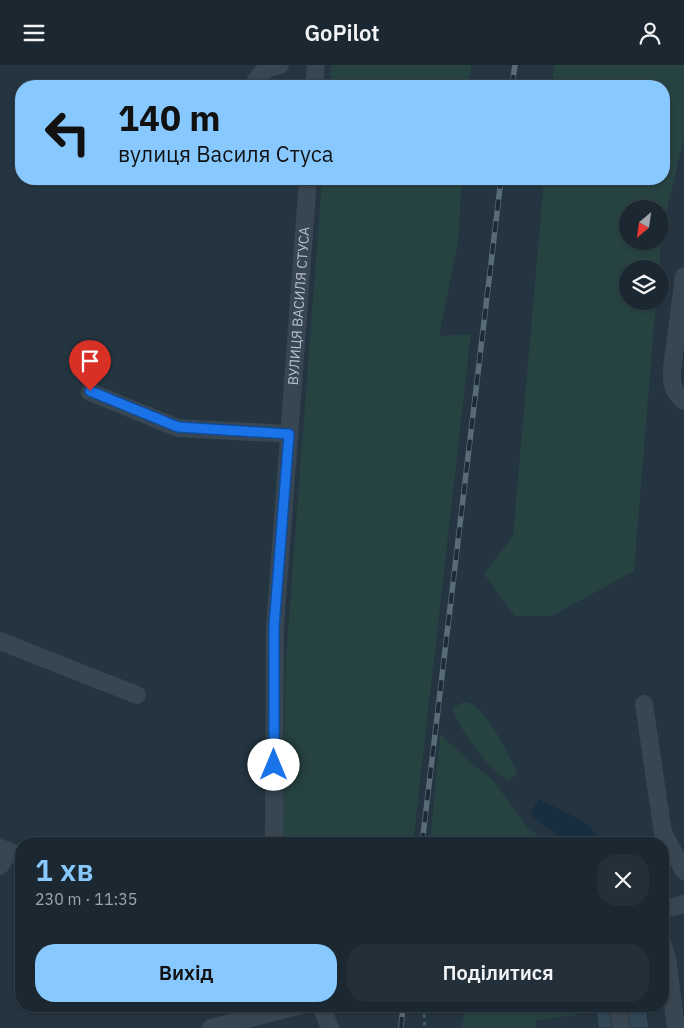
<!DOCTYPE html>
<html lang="uk">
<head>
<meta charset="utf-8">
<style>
  :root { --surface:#1b2831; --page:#243039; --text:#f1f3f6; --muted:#a0a6ab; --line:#39444d; --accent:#87c8fe }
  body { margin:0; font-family:"IBM Plex Sans",sans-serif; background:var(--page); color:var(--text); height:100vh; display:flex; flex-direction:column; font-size:19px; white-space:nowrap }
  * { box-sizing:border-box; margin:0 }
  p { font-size:16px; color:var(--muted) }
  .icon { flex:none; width:28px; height:28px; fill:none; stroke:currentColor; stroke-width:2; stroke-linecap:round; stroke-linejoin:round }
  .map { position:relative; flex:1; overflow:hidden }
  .details { position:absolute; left:15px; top:772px; width:654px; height:175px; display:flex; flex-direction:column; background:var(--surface); border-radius:20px; box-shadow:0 1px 4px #0004,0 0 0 1px var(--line) }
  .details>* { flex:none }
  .guide { position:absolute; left:15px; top:15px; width:655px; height:105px; border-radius:20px; box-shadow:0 1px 4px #0004,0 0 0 1px var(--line); background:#87c8fe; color:#111; overflow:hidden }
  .needle { width:32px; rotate:209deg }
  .fabs { position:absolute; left:619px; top:135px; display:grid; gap:10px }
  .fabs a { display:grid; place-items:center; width:50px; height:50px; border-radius:50%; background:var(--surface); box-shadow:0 1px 4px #0004,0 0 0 1px var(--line); font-size:25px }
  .pin { position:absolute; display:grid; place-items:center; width:42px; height:42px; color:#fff; margin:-51px -21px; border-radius:50% 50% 50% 0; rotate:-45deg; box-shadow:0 0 5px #0007 }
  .pin .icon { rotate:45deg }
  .me { position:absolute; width:55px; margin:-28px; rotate:0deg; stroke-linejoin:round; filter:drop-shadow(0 0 4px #0008) }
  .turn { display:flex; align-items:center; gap:18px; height:105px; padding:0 20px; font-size:22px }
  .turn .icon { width:65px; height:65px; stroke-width:2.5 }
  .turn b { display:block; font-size:35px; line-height:42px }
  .round { display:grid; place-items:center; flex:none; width:52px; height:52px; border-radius:20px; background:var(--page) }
  .headline { display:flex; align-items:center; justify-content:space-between; height:85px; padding:0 20px }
  h1 { font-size:30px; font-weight:600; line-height:38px; color:var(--accent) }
  .action { display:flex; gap:10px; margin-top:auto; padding:10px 20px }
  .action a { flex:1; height:58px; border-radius:20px; background:var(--accent); color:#111; font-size:20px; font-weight:600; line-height:58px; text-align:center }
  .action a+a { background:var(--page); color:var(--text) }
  header { display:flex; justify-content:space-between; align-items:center; height:65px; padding:0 20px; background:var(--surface); font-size:22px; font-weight:600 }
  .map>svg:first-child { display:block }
  .green { fill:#264241; fill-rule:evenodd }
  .water { fill:#162e40 }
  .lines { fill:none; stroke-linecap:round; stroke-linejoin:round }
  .stream { stroke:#162e40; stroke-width:5 }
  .building { fill:#324756; stroke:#1f2d38 }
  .path { stroke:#3f5a58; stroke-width:3; stroke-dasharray:4 4; stroke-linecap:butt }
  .minor { stroke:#384651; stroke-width:18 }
  .rail-casing { stroke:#5a6b78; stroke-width:5.5 }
  .rail { stroke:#1d2b36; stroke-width:4; stroke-dasharray:11; stroke-linecap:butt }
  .route-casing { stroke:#114b97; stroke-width:12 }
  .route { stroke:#1a73e8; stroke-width:9 }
  .labels { text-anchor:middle; stroke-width:5; stroke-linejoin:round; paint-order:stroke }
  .street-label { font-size:14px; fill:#b5c1cb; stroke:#1d2b36 }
</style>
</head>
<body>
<header><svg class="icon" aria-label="menu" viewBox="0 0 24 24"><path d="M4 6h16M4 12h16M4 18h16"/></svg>GoPilot<svg class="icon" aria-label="person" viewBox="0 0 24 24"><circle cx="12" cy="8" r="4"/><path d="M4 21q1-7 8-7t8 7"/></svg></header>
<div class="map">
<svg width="684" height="963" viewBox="0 0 684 963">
  <rect width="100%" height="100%" fill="#243541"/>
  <path class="green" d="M331,0H471L469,21H329Z
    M554,0H684V74L662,164L659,204H628V236H656L634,506L552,551H515L484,509L513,471L544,114H664V21H552ZM628,144H660V176H628Z
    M322,114H462L458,177L439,271L471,269L413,779H282L286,592Z
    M464,637C468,638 472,638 475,641C490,653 511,691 517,709L507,716C483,696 464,672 452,643Z
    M440,669L471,698L493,715L527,762L549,779H430Z
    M466,941H577L578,950L536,955L537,963H461Z"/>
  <path class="water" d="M539,734L584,757L607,779H568L530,749Z"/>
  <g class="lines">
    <path class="stream" d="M662,831L664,832"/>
  </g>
  <path class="building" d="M263,15L298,19L297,21H262Z
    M596,941H609L612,963H598Z
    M627,941H646L649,963H630Z"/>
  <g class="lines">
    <path class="path" d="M422,941L425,955L424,963"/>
    <g class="minor">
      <path d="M253,21C259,8 266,2 280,0"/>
      <path d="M314,21L316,0"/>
      <path d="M684,211L672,304C671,318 673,327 684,336"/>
      <path d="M90,327L178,363L289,369"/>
      <path d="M0,576L137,630"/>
      <path d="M644,639L663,768L684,806"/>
      <path id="s1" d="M274,779L275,562L308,114"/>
      <path d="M0,783L21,791"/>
      <path d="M0,801L9,787"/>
      <path d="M662,845L684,839"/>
      <path d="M662,878L667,893L676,963"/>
      <path d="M321,941L330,963"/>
      <path d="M619,947L621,963"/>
      <path d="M211,963L298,941"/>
    </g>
    <defs>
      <path id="rail" d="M512,21L515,0
        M422,779L501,114
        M401,963L403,941"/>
    </defs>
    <use href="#rail" class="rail-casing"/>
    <use href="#rail" class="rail"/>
  </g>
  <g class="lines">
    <defs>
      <path id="route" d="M90,326L178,362L289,369L274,562V700"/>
    </defs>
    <use href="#route" class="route-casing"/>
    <use href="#route" class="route"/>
  </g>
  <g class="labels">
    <g class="street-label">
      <text dy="5" stroke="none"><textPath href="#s1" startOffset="539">ВУЛИЦЯ ВАСИЛЯ СТУСА</textPath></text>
    </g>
  </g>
</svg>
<div class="fabs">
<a><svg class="needle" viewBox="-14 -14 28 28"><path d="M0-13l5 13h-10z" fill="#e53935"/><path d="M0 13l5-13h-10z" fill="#a0a6ab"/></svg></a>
<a><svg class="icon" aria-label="layers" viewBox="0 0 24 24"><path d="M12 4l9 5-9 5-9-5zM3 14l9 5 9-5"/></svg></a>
</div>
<div class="pin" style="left:90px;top:326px;background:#d93025"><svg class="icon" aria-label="arrive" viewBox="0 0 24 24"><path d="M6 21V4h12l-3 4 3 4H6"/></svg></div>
<svg class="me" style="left:274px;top:700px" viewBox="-20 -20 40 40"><circle r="19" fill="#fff"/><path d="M0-13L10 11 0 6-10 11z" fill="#1a73e8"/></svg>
<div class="guide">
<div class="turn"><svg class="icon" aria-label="left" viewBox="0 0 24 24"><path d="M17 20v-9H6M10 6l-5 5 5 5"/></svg><div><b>140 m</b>вулиця Василя Стуса</div></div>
</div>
<section class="details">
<div class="headline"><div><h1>1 хв</h1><p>230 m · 11:35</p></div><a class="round"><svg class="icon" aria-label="close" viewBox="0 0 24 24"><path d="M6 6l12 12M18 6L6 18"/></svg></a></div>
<div class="action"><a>Вихід</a><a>Поділитися</a></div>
</section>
</div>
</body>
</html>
